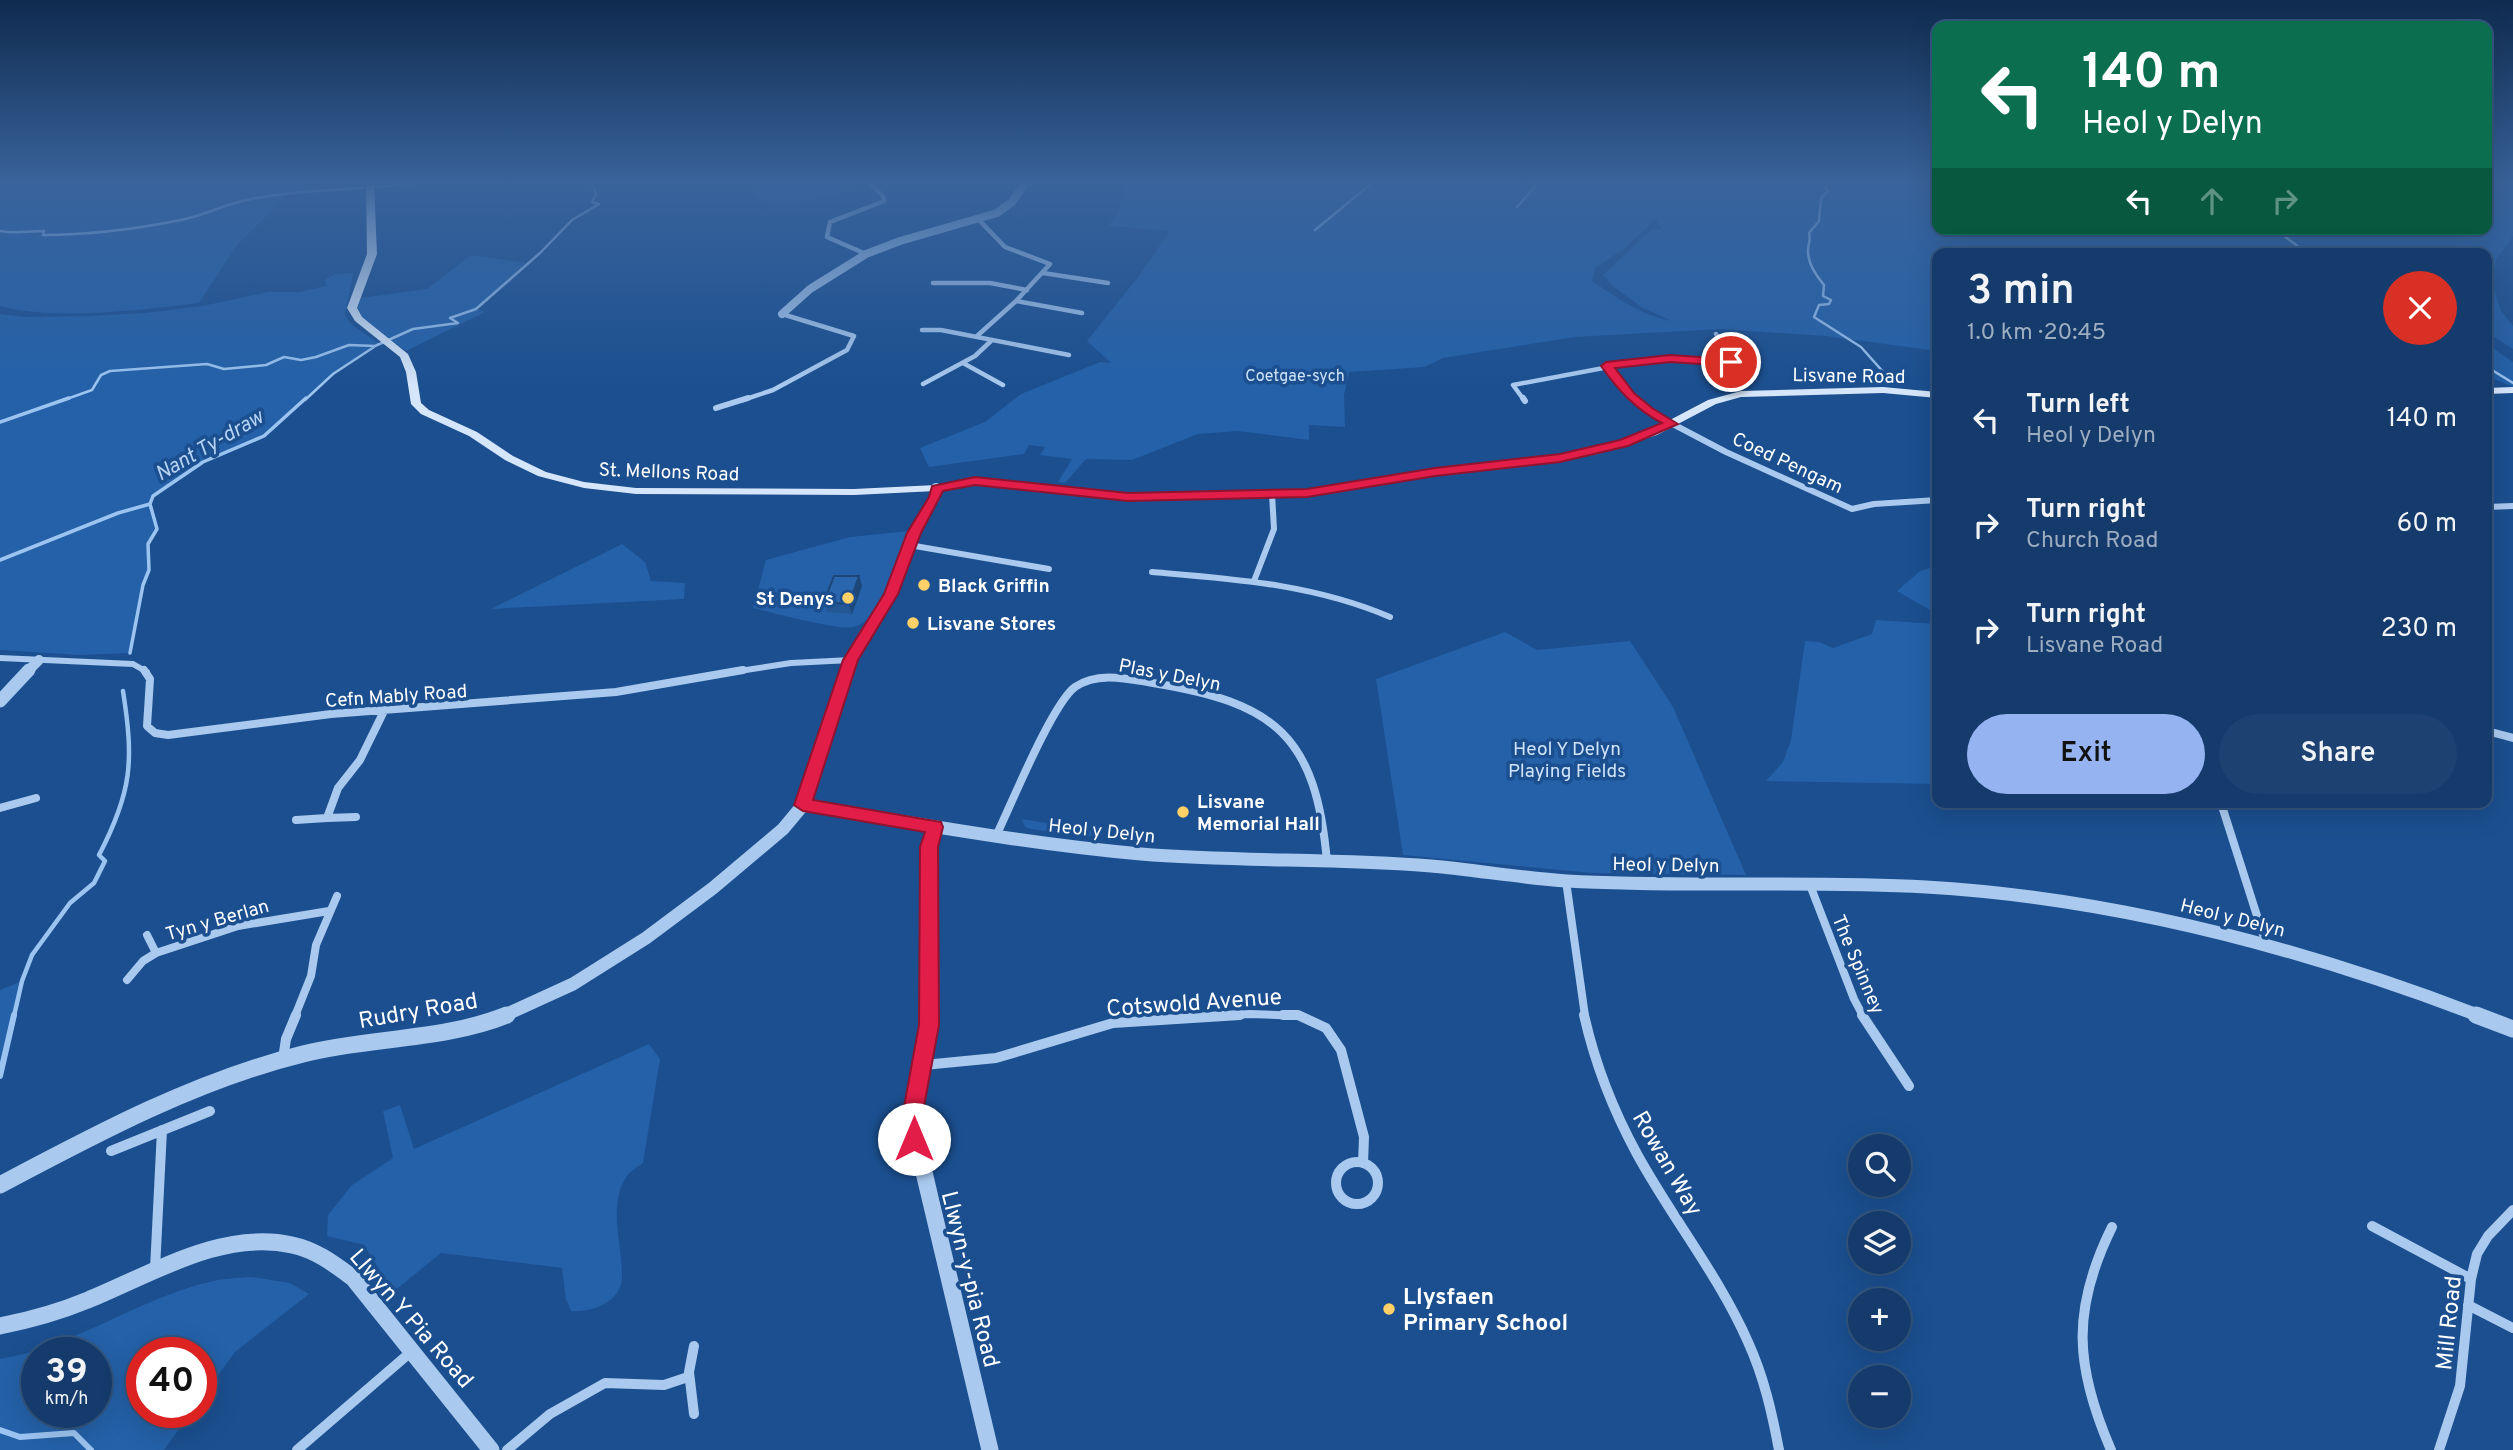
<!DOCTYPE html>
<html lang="en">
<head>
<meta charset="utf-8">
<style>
  :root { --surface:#143b6b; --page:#1d4271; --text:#f1f3f6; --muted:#9dadc1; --line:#33557e; --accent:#95b2f1 }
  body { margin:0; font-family:Overpass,sans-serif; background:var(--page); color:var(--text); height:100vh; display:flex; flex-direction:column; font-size:26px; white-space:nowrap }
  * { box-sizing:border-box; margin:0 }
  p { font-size:23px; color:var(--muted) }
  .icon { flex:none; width:38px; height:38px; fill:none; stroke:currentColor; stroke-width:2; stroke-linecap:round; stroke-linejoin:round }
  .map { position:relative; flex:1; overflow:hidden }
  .drawer { position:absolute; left:1932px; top:248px; width:560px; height:560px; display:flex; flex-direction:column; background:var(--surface); border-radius:14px; box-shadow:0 7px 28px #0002,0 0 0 2px var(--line) }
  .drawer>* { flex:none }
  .top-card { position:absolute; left:1932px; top:21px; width:560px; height:214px; border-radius:14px; box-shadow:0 7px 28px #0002,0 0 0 2px var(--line); background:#0b6e4f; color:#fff; overflow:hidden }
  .buttons { position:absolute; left:1848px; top:1134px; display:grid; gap:14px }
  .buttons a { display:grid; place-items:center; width:63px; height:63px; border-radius:50%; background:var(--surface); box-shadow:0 7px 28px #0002,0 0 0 2px var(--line); font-size:35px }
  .speed { position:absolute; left:21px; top:1337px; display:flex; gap:14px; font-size:35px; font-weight:700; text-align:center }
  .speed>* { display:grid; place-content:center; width:91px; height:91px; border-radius:50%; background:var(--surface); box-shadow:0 7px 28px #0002,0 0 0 2px var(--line); line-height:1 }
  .speed small { font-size:18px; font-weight:400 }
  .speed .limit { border:10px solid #d22; background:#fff; color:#111 }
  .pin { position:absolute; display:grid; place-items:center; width:60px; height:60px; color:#fff; margin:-30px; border:4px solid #fff; border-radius:50%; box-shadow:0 2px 7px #0007 }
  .me { position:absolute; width:77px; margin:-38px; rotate:0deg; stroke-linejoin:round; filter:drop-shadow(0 0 5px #0008) }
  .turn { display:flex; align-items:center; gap:24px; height:147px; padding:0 35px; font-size:32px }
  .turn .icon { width:91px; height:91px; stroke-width:2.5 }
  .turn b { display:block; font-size:49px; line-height:60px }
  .lanes { display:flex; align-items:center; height:66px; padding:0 35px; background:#0003; justify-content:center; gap:35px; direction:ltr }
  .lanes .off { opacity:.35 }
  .round { display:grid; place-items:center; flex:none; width:74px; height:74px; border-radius:37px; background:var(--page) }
  .head { display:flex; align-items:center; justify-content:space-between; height:119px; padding:0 35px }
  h1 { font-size:42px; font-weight:600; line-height:52px }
  .button { display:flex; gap:14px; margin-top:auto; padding:14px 35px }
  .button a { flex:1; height:80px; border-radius:42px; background:var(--accent); color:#111; font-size:28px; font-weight:600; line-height:80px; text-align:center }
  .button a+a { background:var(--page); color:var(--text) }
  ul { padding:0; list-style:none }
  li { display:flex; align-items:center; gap:21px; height:105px; padding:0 35px }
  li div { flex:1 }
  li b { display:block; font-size:26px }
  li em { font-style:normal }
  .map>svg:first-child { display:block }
  .green { fill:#2461a8; fill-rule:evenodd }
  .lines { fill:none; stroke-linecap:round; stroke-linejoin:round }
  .stream-far3 { stroke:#9cc4f0; stroke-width:2.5 }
  .stream-far2 { stroke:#9cc4f0; stroke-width:3.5 }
  .stream-far1 { stroke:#9cc4f0; stroke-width:4.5 }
  .stream { stroke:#9cc4f0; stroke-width:6 }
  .minor-far3 { stroke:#a9c9ee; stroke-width:4.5 }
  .minor-far2 { stroke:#a9c9ee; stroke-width:6 }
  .minor-far1 { stroke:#a9c9ee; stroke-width:8 }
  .minor { stroke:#a9c9ee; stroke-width:10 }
  .tertiary-far3 { stroke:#a9c9ee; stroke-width:8 }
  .tertiary-far2 { stroke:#a9c9ee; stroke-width:10 }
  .tertiary-far1 { stroke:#a9c9ee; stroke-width:13 }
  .tertiary { stroke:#a9c9ee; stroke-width:17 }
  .secondary { fill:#d6e6fa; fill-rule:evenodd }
  .wall { fill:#245895 }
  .shaded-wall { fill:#1d4779 }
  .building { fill:#2a66ad; stroke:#1d4779; stroke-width:2 }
  .route { fill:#e11d48; stroke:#92132f; stroke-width:2 }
  .poi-dot { fill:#ffd166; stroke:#1b4f8f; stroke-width:2.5 }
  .labels { text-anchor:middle; stroke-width:7; stroke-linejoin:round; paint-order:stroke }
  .far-park-label { font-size:16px; fill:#cfe3fa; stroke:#1b4f8f }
  .street-label { font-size:19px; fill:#fff; stroke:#1b4f8f }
  .poi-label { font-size:19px; font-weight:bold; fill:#fff; stroke:#1b4f8f; text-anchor:start }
  .park-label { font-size:19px; fill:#cfe3fa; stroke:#1b4f8f }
  .water-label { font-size:21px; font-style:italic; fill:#b5d3f5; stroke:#1b4f8f }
  .near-street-label { font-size:23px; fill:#fff; stroke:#1b4f8f }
  .near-poi-label { font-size:23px; font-weight:bold; fill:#fff; stroke:#1b4f8f; text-anchor:start }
</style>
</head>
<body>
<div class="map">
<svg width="2513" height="1450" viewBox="0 0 2513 1450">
  <rect width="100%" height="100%" fill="#1b4f8f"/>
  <path class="green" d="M0,183H366L364,188H337L287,196L237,245L199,303C140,310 56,321 0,306Z
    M755,183H803L822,187L831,183L854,186C814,203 803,204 758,201L754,189Z
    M1122,183H1937V229H2487V183H2513V236L2496,260L2491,279L2501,311L2513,326V349L2487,332V254H1937V351L1826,336L1720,329L1574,337L1443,358L1424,367L1349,372L1344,395L1345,427L1309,425V440L1238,431L1198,434L1132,460L1086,459L1065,483L1058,482L1072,459L1040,455L1045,447L1029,445L1024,454L929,467L920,448L985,422L1021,394L1100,362L1111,363L1087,341L1138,277L1170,231L1109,226L1120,208L1124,184ZM1655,219L1662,229L1651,230L1603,275L1614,287L1643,308L1672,321C1640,315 1619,299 1592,281L1595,268L1625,248Z
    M471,255L526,263L476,309L485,312L406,351L363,320L357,309L361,298L427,289Z
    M348,273L353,274L345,315L352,325L380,344L333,374L264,436L203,462L153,496L150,504L157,529L148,544L149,570L143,585L130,653L80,655L0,650V314L25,317L89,316L145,313L203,306L268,292H300L326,286L325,280L334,274Z
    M2487,344L2513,362V387L2487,376Z
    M909,531C899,557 884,619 854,627C840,631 771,612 753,608L766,560L850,537Z
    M622,544L645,562L651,581L685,583L684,599L491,609Z
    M1937,566V614L1897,591L1920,571Z
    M1876,620L1937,624V784L1766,781L1783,762L1791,740L1805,641L1819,642L1833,648L1872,634Z
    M1505,632L1537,650L1630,641L1673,707L1746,875L1592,873L1403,855L1376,679Z
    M1022,819L1092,831L1095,832L1089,837L1031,829L1025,827Z
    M22,981L2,1073L0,1076V990Z
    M649,1044L660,1059L643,1163C638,1167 629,1172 626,1177C608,1207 622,1243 622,1275C623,1301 593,1313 571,1311L566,1299L562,1268L441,1253L393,1292L364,1245L327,1236L328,1215L352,1185L393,1158L383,1111L400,1105L414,1149Z
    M252,1277L290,1283L309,1294L235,1352L201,1399V1353H142V1412H191L164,1450H0V1359C74,1347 137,1299 209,1282C223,1278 238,1278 252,1277ZM37,1353H96V1412H37Z"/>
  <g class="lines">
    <path class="stream-far3" d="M1829,183L1825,188L1828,191L1821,198L1819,221L1809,233C1811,240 1808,244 1808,251C1808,264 1816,275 1824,285L1823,296L1831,300L1829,304L1819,305L1814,317L1861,347L1893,383
      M1517,207L1538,183
      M2261,229L2277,234
      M2275,229L2308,254
      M1315,230L1372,183
      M0,231C19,234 25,231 44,231L43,235C89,235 136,229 181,220C202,216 221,206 242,201C298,188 356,191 412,183
      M2487,367L2513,383
      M64,400L92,390L101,375L110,371L207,364L224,369L266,365L284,357L301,360L316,357L349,345L375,346L413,329L458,323L450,318L476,309L540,253L572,220L599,204L592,202L596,195L592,183
      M305,400L333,374L374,347"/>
    <path class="stream-far2" d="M0,422L69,398
      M0,560L118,513L150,504
      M130,653L143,585L149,570L148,544L157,529L150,504L153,496L203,462L264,436L306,398"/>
    <path class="stream-far1" d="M14,1016L22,981L32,955L70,903L94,883L105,861L99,855C132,792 134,761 123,691"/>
    <path class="stream" d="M0,1076L14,1015
      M0,1430L20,1437L74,1433L91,1450"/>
    <path class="minor-far3" d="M866,254L827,237L830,222L884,201L883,196L870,183
      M1043,273L1108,283
      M933,283H990L1027,290
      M1016,301L1082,313
      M922,330H941L1069,355
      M977,336L1016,301L1050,264L1005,247L979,220
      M963,363L1003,385
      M1606,366L1635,400
      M923,384L975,356L992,340
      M743,400L773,390L847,350L854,336L782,314
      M1524,400L1513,385L1646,360L1731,362L1716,334"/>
    <path class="minor-far2" d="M1523,398L1525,401
      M1633,398L1648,411L1726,452L1852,509L1874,504L1937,500
      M716,408L748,398
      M2487,507L2513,506
      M909,545L1049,569
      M1152,572C1234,579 1313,584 1390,617
      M1254,581L1274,529L1272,494
      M0,658L133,664L147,672
      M733,672L791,663L851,660"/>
    <path class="minor-far1" d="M144,670L150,679L147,726L155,733L168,735L331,714L616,692L743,670
      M2487,731L2513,738
      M2221,803L2266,944
      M0,808L36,798
      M327,818L356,817
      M296,820L327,818L338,788L360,760L384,711
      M996,836C1011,805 1052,704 1075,687C1098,671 1128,679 1153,683C1275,703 1316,735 1327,862
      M1566,881L1585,1016
      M1810,885L1854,999L1863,1016
      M156,953L238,926L329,911
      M127,980L143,961L156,953L147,935
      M295,1016L311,976L316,945L337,896
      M1213,1016L1250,1014L1301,1016"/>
    <path class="minor" d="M1283,1015H1298L1326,1028L1341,1050L1364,1137L1363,1163
      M1584,1015C1595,1064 1613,1110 1637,1154C1672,1218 1719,1276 1748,1342C1764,1377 1772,1413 1779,1450
      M1862,1015L1909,1086
      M283,1059L286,1039L296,1015
      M924,1065L996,1058L1113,1023L1240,1015
      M111,1151L210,1111
      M1336 1183a21 21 0 1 1 42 0a21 21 0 1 1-42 0Z
      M2372,1226L2471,1279
      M155,1269L162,1130
      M2468,1305L2513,1328
      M694,1346L689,1372L694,1414
      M297,1450L412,1351
      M507,1450L550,1414L605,1383L664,1385L688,1377
      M2111,1450C2075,1367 2071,1310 2112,1227
      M2439,1450L2460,1386L2471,1279L2477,1254L2488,1236L2513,1210"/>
    <path class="tertiary-far3" d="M782,314L810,289L866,254L900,241L997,213L1012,202L1025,183"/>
    <path class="tertiary-far2" d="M27,672L39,660
      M847,672L851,660L891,594L914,533L935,497L936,488"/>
    <path class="tertiary-far1" d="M0,701L29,670
      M803,805C915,823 1028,844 1141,854C1237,862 1335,858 1431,866C1476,870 1522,878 1567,881C1686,888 1806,880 1926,887C2116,898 2303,948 2480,1016
      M503,1016L573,984L646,938L713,888L783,829L803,805L848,670
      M929,1016V847L935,827"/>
    <path class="tertiary" d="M929,1015L913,1126L990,1450
      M2476,1015L2513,1029
      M0,1185C96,1134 197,1080 303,1054C370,1037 442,1041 507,1015
      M0,1326C30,1320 59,1312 88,1300C150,1275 222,1229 292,1245C316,1250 334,1264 353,1278L491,1450"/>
    <path class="secondary" d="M366,183H374L377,254L357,308L362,317L408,354L416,372L421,403L429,410L477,432L513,456L546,472L584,482L636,488L854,489L936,485L975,478L1128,494L1321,489L1435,469L1561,455L1595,448L1649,431L1708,400L1741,391L1883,387L1937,392V398L1883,393L1741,397L1716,404L1657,435L1597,454L1561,461L1435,475L1321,495L1128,500L975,484L936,491L854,495L636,494L584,488L538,476L505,460L469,436L421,414L411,404L406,372L400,357L355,321L347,308L367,254Z
      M2513,387V393L2487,394V388Z"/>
  </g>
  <path class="wall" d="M859,576L862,586L852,614L827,612L824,602Z"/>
  <path class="shaded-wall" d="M859,576L862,586L852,614L849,604Z"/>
  <path class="building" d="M834,576H859L849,604L824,602Z"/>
  <linearGradient id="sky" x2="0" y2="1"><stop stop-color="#0f2b4f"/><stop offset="0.47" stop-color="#39639b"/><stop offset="1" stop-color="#39639b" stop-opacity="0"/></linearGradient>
  <rect width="2513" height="386" fill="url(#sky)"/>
  <path class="route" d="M1670,355L1731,359L1737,362L1731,366L1670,362L1615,368L1634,393L1652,408L1678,424L1628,446L1560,462L1435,476L1307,497L1128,501L975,485L943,491L921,533L898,594L858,660L813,800L935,821L941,822L943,827L938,847L939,1025L923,1112L924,1139L921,1146L914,1149L907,1146L903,1139V1112L919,1025L920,847L925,832L803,811L794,805L843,660L884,594L907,533L929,497L932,486L975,477L1128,493L1307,489L1435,468L1560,454L1620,440L1662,423C1635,409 1618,390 1601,366L1606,362Z"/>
  <g class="poi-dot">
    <circle cx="924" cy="585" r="7"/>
    <circle cx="848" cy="598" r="7"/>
    <circle cx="913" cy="623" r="7"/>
    <circle cx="1183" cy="812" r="7"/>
    <circle cx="1389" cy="1309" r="7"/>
  </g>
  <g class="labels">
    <g class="far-park-label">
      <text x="1295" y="381">Coetgae-sych</text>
    </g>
    <g class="street-label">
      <text transform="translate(1849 375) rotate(1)" y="7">Lisvane Road</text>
      <text transform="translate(1788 462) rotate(25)" y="7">Coed Pengam</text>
      <text transform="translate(669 471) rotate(2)" y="7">St. Mellons Road</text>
      <text transform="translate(1170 674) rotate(11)" y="7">Plas y Delyn</text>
      <text transform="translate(396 695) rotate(-4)" y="7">Cefn Mably Road</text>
      <text transform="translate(1102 830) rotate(6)" y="7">Heol y Delyn</text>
      <text transform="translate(1666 864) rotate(1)" y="7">Heol y Delyn</text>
      <text transform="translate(2233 917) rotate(14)" y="7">Heol y Delyn</text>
      <text transform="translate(217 919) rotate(-16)" y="7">Tyn y Berlan</text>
      <text transform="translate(1859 964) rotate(67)" y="7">The Spinney</text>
    </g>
    <g class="poi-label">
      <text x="938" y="592">Black Griffin</text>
      <text x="834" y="605" text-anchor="end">St Denys</text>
      <text x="927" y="630">Lisvane Stores</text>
      <text x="1197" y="808">Lisvane<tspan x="1197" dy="22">Memorial Hall</tspan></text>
    </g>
    <g class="park-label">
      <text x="1567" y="755">Heol Y Delyn<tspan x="1567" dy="22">Playing Fields</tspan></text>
    </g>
    <g class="water-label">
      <text transform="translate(209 445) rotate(-30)" y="7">Nant Ty-draw</text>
    </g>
    <g class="near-street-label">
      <text transform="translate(1194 1002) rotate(-4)" y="8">Cotswold Avenue</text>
      <text transform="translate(418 1010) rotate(-10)" y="8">Rudry Road</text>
      <text transform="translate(1668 1163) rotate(60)" y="8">Rowan Way</text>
      <text transform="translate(971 1279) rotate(76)" y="8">Llwyn-y-pia Road</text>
      <text transform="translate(412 1318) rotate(49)" y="8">Llwyn Y Pia Road</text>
      <text transform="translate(2448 1323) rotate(-84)" y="8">Mill Road</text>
    </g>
    <g class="near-poi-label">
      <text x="1403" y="1304">Llysfaen<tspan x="1403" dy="26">Primary School</tspan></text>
    </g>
  </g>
</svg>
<div class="buttons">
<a><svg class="icon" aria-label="search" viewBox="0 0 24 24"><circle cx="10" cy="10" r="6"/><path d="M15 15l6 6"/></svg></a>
<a><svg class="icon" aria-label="layers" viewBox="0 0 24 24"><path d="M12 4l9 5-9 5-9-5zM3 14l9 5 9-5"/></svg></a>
<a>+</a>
<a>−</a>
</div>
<div class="speed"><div>39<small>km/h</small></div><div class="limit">40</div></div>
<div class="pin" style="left:1731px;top:362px;background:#d93025"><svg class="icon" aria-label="arrive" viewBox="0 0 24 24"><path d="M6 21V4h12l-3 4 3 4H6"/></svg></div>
<svg class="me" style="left:914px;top:1139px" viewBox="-20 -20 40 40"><circle r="19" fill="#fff"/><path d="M0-13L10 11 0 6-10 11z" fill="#e11d48"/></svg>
<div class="top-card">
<div class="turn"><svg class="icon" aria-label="left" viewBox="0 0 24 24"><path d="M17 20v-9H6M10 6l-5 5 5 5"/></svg><div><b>140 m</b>Heol y Delyn</div></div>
<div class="lanes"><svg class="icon" aria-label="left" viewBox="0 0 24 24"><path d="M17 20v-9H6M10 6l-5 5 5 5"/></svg><svg class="icon off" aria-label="ahead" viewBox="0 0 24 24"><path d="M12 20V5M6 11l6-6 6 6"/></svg><svg class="icon off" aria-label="right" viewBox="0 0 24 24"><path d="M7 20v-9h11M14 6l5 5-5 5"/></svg></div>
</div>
<section class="drawer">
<div class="head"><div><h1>3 min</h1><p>1.0 km · 20:45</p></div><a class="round" style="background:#d93025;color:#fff"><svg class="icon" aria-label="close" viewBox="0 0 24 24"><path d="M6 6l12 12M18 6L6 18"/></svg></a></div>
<ul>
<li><svg class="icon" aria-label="left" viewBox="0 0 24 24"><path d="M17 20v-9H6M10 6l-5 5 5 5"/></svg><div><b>Turn left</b><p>Heol y Delyn</p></div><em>140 m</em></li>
<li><svg class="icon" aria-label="right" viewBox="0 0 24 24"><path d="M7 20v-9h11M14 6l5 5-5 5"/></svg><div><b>Turn right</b><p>Church Road</p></div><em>60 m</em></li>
<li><svg class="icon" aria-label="right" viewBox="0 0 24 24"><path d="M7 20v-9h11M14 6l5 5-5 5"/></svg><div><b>Turn right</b><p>Lisvane Road</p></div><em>230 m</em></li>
</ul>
<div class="button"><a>Exit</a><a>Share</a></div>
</section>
</div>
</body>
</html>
